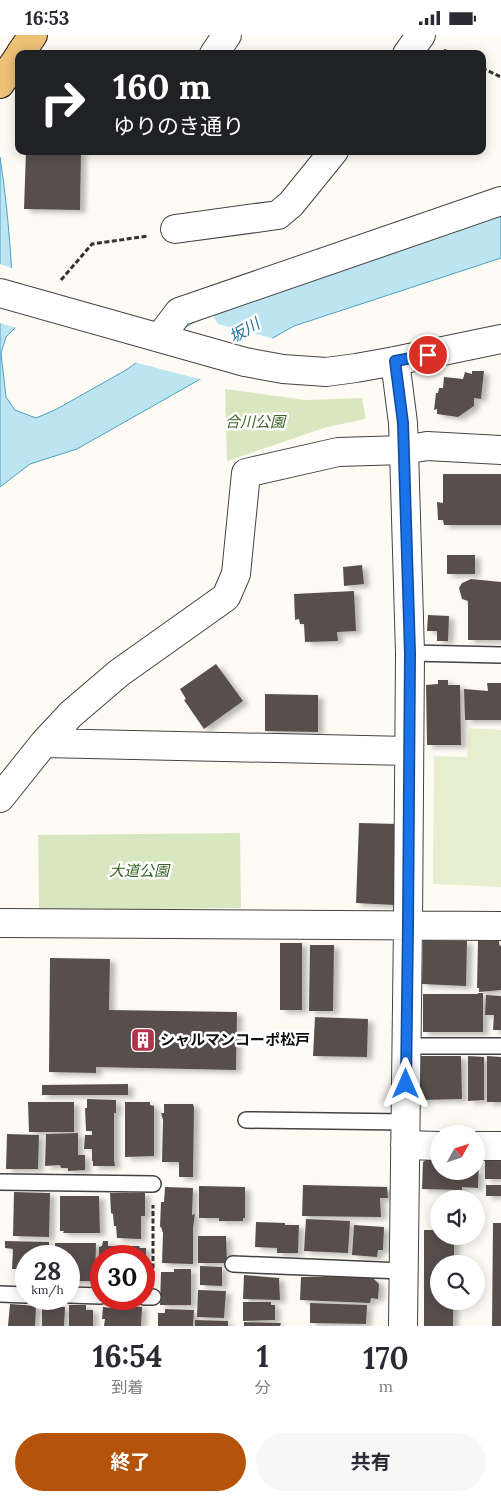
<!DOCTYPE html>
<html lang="ja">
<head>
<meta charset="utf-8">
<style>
  :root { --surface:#fff; --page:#f7f7f7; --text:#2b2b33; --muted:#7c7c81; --accent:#b45309 }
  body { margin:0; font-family:Lora,"Noto Sans JP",serif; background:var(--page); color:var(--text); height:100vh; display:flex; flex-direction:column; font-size:19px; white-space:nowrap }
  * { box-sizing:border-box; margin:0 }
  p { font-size:16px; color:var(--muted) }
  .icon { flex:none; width:28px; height:28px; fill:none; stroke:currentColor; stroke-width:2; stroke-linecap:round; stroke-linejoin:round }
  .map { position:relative; height:1291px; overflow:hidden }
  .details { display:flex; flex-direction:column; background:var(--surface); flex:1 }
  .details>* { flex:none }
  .hud { position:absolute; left:15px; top:15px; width:471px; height:105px; border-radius:10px; box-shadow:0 2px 12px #0003; background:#202124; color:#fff; overflow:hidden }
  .needle { width:32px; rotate:50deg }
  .tools { position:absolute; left:430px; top:1090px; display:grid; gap:10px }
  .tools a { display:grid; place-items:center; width:55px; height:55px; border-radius:50%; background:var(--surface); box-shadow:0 2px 12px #0003; font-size:25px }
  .speed { position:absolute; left:15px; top:1210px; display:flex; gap:10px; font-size:25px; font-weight:700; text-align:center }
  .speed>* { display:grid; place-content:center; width:65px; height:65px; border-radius:50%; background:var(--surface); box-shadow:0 2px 12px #0003; line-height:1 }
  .speed small { font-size:12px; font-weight:400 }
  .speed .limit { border:8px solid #d22; background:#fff; color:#111 }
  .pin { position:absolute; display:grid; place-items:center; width:42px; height:42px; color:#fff; margin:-21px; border:2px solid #fff; border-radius:50%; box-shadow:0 1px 5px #0007 }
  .me { position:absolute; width:55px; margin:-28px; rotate:0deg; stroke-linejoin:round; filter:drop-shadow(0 0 4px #0008) }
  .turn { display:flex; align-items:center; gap:18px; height:105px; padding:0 15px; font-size:22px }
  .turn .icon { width:65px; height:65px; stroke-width:2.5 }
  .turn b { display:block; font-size:35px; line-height:42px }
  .eta { display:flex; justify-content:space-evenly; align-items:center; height:85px; text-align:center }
  .eta b { font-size:30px; font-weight:700; line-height:35px }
  .button { display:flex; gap:10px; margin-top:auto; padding:10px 15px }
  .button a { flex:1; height:58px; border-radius:30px; background:var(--accent); color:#fff; font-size:20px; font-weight:700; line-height:58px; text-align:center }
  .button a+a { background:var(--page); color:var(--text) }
  .status { display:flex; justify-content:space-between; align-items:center; height:35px; padding:0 25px; background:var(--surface); direction:ltr }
  .status svg { height:14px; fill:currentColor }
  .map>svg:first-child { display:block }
  .green { fill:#d9e7c0 }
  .pitch { fill:#e8efd1 }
  .water { fill:#bde4f1; stroke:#4aa1c2 }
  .pier { fill:#fefbf4 }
  .building { fill:#58504d; filter:url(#shadow) }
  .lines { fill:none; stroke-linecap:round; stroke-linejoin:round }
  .service-casing { stroke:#434343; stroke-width:18 }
  .minor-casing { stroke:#434343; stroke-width:30 }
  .tertiary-casing { stroke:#434343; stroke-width:30 }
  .primary-casing { stroke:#212121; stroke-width:30 }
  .path { stroke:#323232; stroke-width:3; stroke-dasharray:5 2.5; stroke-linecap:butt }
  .service { stroke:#fff; stroke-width:15 }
  .minor { stroke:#fff; stroke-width:28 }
  .tertiary { stroke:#fff; stroke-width:28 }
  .primary { stroke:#edc176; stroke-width:28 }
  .route-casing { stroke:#114b97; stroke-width:12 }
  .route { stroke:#1a73e8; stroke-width:9 }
  .labels { text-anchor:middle; stroke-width:5; stroke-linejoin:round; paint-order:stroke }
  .park-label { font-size:15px; font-style:italic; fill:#3a6325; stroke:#fff }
  .poi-label { font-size:15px; font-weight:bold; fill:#101010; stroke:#fff; text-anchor:start }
  .water-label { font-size:16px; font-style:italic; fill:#237498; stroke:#fff }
</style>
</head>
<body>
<div class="status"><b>16:53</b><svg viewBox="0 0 49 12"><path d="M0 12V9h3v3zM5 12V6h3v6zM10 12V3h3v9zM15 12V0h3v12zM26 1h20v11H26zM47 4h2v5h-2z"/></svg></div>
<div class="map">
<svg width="501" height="1291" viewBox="0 0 501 1291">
  <defs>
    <filter id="shadow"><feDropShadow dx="5.5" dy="3" stdDeviation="2.5" flood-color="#0004"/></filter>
  </defs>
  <rect width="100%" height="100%" fill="#fefbf4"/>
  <path class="green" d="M225,354L306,365L362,363L366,384L327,392L227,426Z
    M240,798L241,873L39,875L38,800Z"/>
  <path class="pitch" d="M469,693L501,695V852L433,849L434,721L467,722Z"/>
  <path class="water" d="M0,122C9,179 12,236 15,293L6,302L1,318L6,362L15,375L36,383L55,375L126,335L210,275L423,203L501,181V223L294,291L77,414L30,429L0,452Z"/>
  <path class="pier" d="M0,229L14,234L17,293L0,288Z
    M214,277V283L218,289L275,304L203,345L134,327L158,309Z"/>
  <path class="building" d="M26,116H81L80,175L24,174Z
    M472,336H484L481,364L474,363V371L458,382L437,379V374L434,375L436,358H438L439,353H443L444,342L463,344L465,337L472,339Z
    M443,439H501V490H444L443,485H438L437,467L443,468Z
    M447,520H475V539H447Z
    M362,530L364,549L344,551L343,532Z
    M471,544L501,547V605H468V566L462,564L459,553L462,548Z
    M354,556L356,596L337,597L338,606L305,607L304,589H300L299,584L295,585L294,559Z
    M428,580L449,581L448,606H437V596H427Z
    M216,629L243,666L204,694L184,665L186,664L180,654Z
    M438,645H448V650H460L461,710H427L426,650L438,649Z
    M487,648H501V685H465L464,654L488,656Z
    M265,659L318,660V697L265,696Z
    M359,788L398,789L395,870L356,868Z
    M423,905L467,906L466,951L422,949Z
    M478,905L499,906V910L501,911V955L479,957V953H477Z
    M280,908H302V975H280Z
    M310,910H334L333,976H309Z
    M50,923L110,924L109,975L237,977L236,1035L96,1032V1038L49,1037Z
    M478,958H483V997H423V959H478Z
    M486,960L501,961V995H493L494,980H485Z
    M315,982L368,984L367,1022L313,1021Z
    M421,1021H461L462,1064L421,1065Z
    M468,1021L484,1022V1065L468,1066Z
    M487,1021L501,1022V1067H487Z
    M128,1049V1060H42V1050Z
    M87,1064L116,1065V1078H114V1125L115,1131H93V1126H92V1114H84L85,1100H92V1096H86L85,1073H87Z
    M28,1067H74V1097H29Z
    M125,1067H150V1070L154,1071V1121L125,1122Z
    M164,1069H193L194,1072L193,1142H179V1127H162L163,1085L161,1078H164Z
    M78,1098V1120H85V1135L68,1136V1133H61L60,1130L45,1131L46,1099Z
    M7,1099L39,1100L38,1134H6Z
    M485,1122L501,1123V1144H485Z
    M430,1123H439V1136H476V1125H479L478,1153L462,1152V1155L422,1154L423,1127Z
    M303,1150L387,1152L388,1163H380L381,1182L302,1181Z
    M486,1150H501V1161H486Z
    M199,1151L245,1152V1183H243V1186H219V1183H199Z
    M165,1152L193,1153L192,1180L195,1179L193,1193V1229L162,1228L163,1198L161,1192L175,1193L160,1192L161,1167H164Z
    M14,1157L50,1158L49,1202L13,1201Z
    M110,1158H145V1181H141V1204L117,1203L116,1191H114L113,1179L111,1178Z
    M60,1161H99L100,1198H63L64,1196H60Z
    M306,1184L350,1186L348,1218L304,1216Z
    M256,1187L285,1188V1190H299L298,1218H277V1213L255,1212Z
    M493,1188H501V1291H492Z
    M354,1190L384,1192L383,1215H378L377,1222L352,1220Z
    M424,1195H439V1201H454V1229H439V1266H453V1291H424Z
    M198,1201H226L227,1228H198Z
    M5,1206L49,1207V1221H26V1246H20L21,1234H12L13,1214L5,1213Z
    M103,1206H108V1211H139L140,1213H146V1250H144V1221H101V1242H99V1212L102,1211Z
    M55,1208H96L95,1246H69V1221H55Z
    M200,1231L222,1232V1251L200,1250Z
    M174,1234H191V1270H160L161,1237H174Z
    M244,1240L279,1243L280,1265L243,1264Z
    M323,1240L373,1243L379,1249L378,1264L371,1263L370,1268L300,1265L301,1242H324Z
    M198,1255L226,1256L224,1283L197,1282Z
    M243,1267H271V1270H275V1285L243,1286Z
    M310,1268L367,1270L366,1289L310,1288Z
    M10,1269L36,1271L35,1291H8Z
    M69,1270H86V1275H93V1291H69Z
    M112,1270L142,1272L141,1291H104L105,1284H102L103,1272L112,1273Z
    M42,1271L65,1272L64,1291H42Z
    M165,1274L194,1275L193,1291H158V1278H165Z
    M195,1285L228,1286V1291H195Z
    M244,1287L281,1288L280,1291H244Z"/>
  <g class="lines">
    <defs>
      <path id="service" d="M410,618L501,620
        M406,1011H501
        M246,1085L406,1087
        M0,1147L153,1149
        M233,1229L402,1236
        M0,1259L26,1260
        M69,1260L101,1261
        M144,1262H153"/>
      <path id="minor" d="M214,19L227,0
        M407,19L421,0
        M175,194L278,180L291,169L334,116
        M160,302L179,277L501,166
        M44,708L408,716
        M0,763L44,708L71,679L119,638L226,562L236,539L246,438L338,417L404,415L427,411L501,415
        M0,888L501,891
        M405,1110L439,1111
        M476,1111H501
        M403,1291L408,889L410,618L404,415"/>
      <path id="tertiary" d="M0,258L245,327L283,334L326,337L356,333L395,326L501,304
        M395,326L403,388L404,415"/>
      <path id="primary" d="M20,19L33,0
        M0,49L19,21"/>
    </defs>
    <use href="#service" class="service-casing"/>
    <use href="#minor" class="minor-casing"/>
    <use href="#tertiary" class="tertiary-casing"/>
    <use href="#primary" class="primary-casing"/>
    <path class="path" d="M444,15L452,19
      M482,33L501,42
      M61,245L92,209L148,201
      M153,1241V1170"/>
    <use href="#service" class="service"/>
    <use href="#minor" class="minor"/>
    <use href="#tertiary" class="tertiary"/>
    <use href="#primary" class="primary"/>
  </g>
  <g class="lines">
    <defs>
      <path id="route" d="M406,1049L408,890L410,618L403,388L395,326L428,320"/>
    </defs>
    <use href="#route" class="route-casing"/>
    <use href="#route" class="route"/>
  </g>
  <defs>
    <symbol id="building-square" viewBox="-11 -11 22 22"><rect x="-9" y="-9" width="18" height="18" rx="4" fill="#b5334a" stroke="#fff"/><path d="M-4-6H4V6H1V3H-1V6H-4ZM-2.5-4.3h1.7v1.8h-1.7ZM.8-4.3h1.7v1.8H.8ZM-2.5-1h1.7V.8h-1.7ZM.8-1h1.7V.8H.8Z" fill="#fff"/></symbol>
  </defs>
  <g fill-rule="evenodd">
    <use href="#building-square" x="129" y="991" width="28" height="28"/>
  </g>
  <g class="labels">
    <g class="park-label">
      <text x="255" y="392">合川公園</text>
      <text x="139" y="841">大道公園</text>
    </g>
    <g class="poi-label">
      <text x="160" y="1010">シャルマンコーポ松戸</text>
    </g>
    <g class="water-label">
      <text transform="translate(244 295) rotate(-30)" y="6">坂川</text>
    </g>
  </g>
</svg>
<div class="tools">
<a><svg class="needle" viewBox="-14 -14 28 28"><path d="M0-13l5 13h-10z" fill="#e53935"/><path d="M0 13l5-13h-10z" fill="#7c7c81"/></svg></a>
<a><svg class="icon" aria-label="sound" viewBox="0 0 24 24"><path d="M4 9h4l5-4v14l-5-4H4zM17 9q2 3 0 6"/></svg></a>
<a><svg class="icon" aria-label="search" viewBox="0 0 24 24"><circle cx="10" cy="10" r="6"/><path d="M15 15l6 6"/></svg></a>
</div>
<div class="speed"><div>28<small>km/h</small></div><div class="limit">30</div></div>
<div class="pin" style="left:428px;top:320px;background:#d93025"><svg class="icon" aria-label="arrive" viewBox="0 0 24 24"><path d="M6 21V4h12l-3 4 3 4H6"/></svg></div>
<svg class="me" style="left:406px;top:1049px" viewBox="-20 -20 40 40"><path d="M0-17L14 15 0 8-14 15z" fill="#1a73e8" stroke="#fff" stroke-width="4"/></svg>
<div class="hud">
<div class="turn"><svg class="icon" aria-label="right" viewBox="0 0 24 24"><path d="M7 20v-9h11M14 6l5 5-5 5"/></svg><div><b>160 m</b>ゆりのき通り</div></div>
</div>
</div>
<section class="details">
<div class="eta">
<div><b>16:54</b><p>到着</p></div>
<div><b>1</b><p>分</p></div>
<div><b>170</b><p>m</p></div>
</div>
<div class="button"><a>終了</a><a>共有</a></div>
</section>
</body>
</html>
